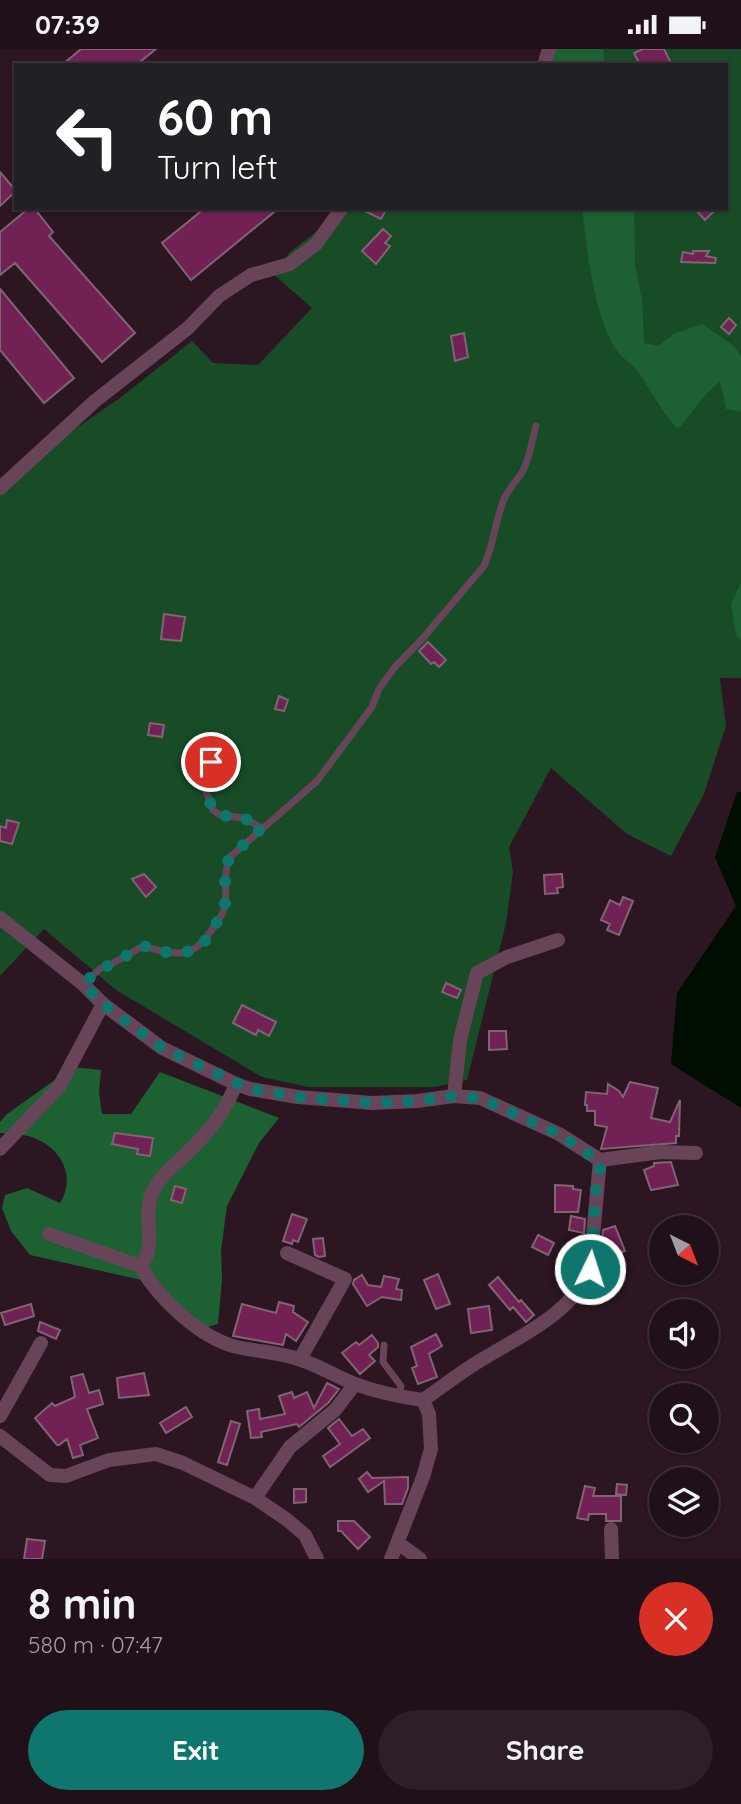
<!DOCTYPE html>
<html lang="en">
<head>
<meta charset="utf-8">
<style>
  :root { --surface:#20101a; --page:#2d1e27; --text:#f1f3f6; --muted:#a29da2; --line:#3d3039; --accent:#0f766e }
  body { margin:0; font-family:Quicksand,sans-serif; background:var(--page); color:var(--text); height:100vh; display:flex; flex-direction:column; font-size:26px; white-space:nowrap }
  * { box-sizing:border-box; margin:0 }
  p { font-size:23px; color:var(--muted) }
  .icon { flex:none; width:38px; height:38px; fill:none; stroke:currentColor; stroke-width:2; stroke-linecap:round; stroke-linejoin:round }
  .map { position:relative; height:1510px; overflow:hidden }
  .details { display:flex; flex-direction:column; background:var(--surface); flex:1 }
  .details>* { flex:none }
  .top-card { position:absolute; left:14px; top:14px; width:714px; height:147px; border-radius:0px; box-shadow:0 2px 5px #0004,0 0 0 2px var(--line); background:#202124; color:#fff; overflow:hidden }
  .needle { width:46px; rotate:138deg }
  .tools { position:absolute; left:649px; top:1166px; display:grid; gap:14px }
  .tools a { display:grid; place-items:center; width:70px; height:70px; border-radius:50%; background:var(--surface); box-shadow:0 2px 5px #0004,0 0 0 2px var(--line); font-size:35px }
  .pin { position:absolute; display:grid; place-items:center; width:60px; height:60px; color:#fff; margin:-30px; border:4px solid #fff; border-radius:50%; box-shadow:0 2px 7px #0007 }
  .me { position:absolute; width:77px; margin:-38px; rotate:4deg; stroke-linejoin:round; filter:drop-shadow(0 0 5px #0008) }
  .turn { display:flex; align-items:center; gap:24px; height:147px; padding:0 28px; font-size:32px }
  .turn .icon { width:91px; height:91px; stroke-width:2.5 }
  .turn b { display:block; font-size:49px; line-height:60px }
  .round { display:grid; place-items:center; flex:none; width:74px; height:74px; border-radius:37px; background:var(--page) }
  .summary { display:flex; align-items:center; justify-content:space-between; height:119px; padding:0 28px }
  h1 { font-size:42px; font-weight:700; line-height:52px }
  .primary-button { display:flex; gap:14px; margin-top:auto; padding:14px 28px }
  .primary-button a { flex:1; height:80px; border-radius:42px; background:var(--accent); color:#fff; font-size:28px; font-weight:700; line-height:80px; text-align:center }
  .primary-button a+a { background:var(--page); color:var(--text) }
  .status { display:flex; justify-content:space-between; align-items:center; height:49px; padding:0 35px; background:var(--surface); direction:ltr }
  .status svg { height:19px; fill:currentColor }
  .map>svg:first-child { display:block }
  .green { fill:#174c27 }
  .forest { fill:#1d6132 }
  .water { fill:#000e01 }
  .building { fill:#722154; stroke:#7f6472; stroke-width:2 }
  .lines { fill:none; stroke-linecap:round; stroke-linejoin:round }
  .lane { stroke:#684458; stroke-width:7 }
  .street { stroke:#684458; stroke-width:14 }
  .route { stroke:#0f766e; stroke-width:12; stroke-dasharray:0 21.6 }
</style>
</head>
<body>
<div class="status"><b>07:39</b><svg viewBox="0 0 49 12"><path d="M0 12V9h3v3zM5 12V6h3v6zM10 12V3h3v9zM15 12V0h3v12zM26 1h20v11H26zM47 4h2v5h-2z"/></svg></div>
<div class="map">
<svg width="741" height="1510" viewBox="0 0 741 1510">
  <rect width="100%" height="100%" fill="#2b1622"/>
  <path class="green" d="M558,0H741V629H720L726,677L704,745L671,807L627,785L551,719L509,798L513,823L506,874L467,1031L435,1038H308L262,1028L116,941L44,880L0,927V446L66,386L120,349L192,292L213,314L258,316L312,259L273,225L290,203L347,159H726V16H552Z"/>
  <path class="forest" d="M545,0H603L605,16H540Z
    M582,159H634L635,216L642,251L644,294L658,297L674,285L702,275L734,297L741,307V363L726,360L720,332L707,344L678,380C661,362 654,347 641,327C636,318 626,312 619,304C594,272 587,199 582,159Z
    M741,534V591L736,586L731,555Z
    M73,1018L101,1021L99,1043L102,1065H131L160,1023L279,1069L259,1094L227,1157L221,1201L222,1230L218,1275L204,1279L155,1234L30,1206L11,1182L2,1159L5,1146L27,1139L60,1154C78,1125 58,1095 28,1087C19,1085 9,1085 0,1084V1073L7,1065Z"/>
  <path class="water" d="M737,743H741V1059L671,1015L677,944L736,857L715,808Z"/>
  <path class="building" d="M81,0H156L136,16H62Z
    M643,0H664L672,16H640L634,4Z
    M0,123L16,142L0,157Z
    M29,159H34L53,183L49,187L135,284L102,313L15,214L0,226V183Z
    M205,159H279L191,231L162,194Z
    M359,159H387L381,170Z
    M694,159H717L705,171Z
    M383,180L391,187L385,194L390,197L376,215L362,202Z
    M693,202H709L706,207L716,209L715,214L681,213L683,203L693,205Z
    M0,240L74,329L44,354L0,301Z
    M729,269L736,276L729,285L721,278Z
    M464,284L468,308L455,312L451,287Z
    M164,565L185,568L181,592L161,590Z
    M428,593L446,611L439,618L434,613L431,615L419,602Z
    M279,647L288,651L284,662L275,660Z
    M150,674L164,676L162,688L148,686Z
    M7,771L19,774L12,795L0,792V777L6,779Z
    M144,825L156,838L146,848L132,830Z
    M562,825L563,838L557,839L558,844L545,845L544,826Z
    M623,848L633,852L619,886L607,881L610,875L601,871L610,851L620,856Z
    M446,934L461,941L457,949L442,943Z
    M242,956L276,973L269,987L258,981L256,986L233,974Z
    M489,982H506L507,1000L489,1001Z
    M630,1033L658,1039L651,1069L670,1073L680,1051L679,1087H676V1094L601,1100L607,1078L595,1076V1062H587V1056H585L586,1043L607,1045L608,1035L619,1042L623,1048Z
    M115,1084L153,1089L150,1107L137,1105L138,1100L112,1095Z
    M671,1113L678,1136L651,1141L644,1121L654,1117V1114Z
    M555,1136L573,1137V1140L581,1141L578,1163H555Z
    M175,1137L186,1140L182,1154L171,1151Z
    M292,1165L307,1170L298,1193L293,1191L292,1195L283,1192Z
    M571,1167L585,1170L584,1184L569,1181Z
    M615,1177L625,1202L610,1208L606,1198H602L603,1181Z
    M538,1186L554,1194L548,1206L532,1198Z
    M323,1189L325,1207L319,1208L315,1206L313,1190Z
    M438,1225L450,1255L436,1260L424,1231Z
    M362,1226L368,1236L381,1238L384,1227L399,1230L396,1240L402,1241L401,1251L382,1248L367,1257L353,1235L354,1231Z
    M498,1228L519,1253L521,1251L534,1266L526,1273L513,1258L510,1261L489,1236Z
    M279,1253L294,1257L293,1263L308,1273L296,1292L286,1285L283,1296L233,1287L242,1255L276,1264Z
    M31,1255L34,1267L5,1276L1,1264Z
    M489,1257L492,1281L471,1284L468,1260Z
    M40,1273L60,1281L56,1290L38,1282Z
    M436,1285L442,1297L429,1305L437,1328L418,1335L412,1319L417,1317L411,1298Z
    M372,1286L378,1294V1298L369,1306L375,1312L360,1325L342,1304L356,1293L359,1296Z
    M144,1324L149,1346L119,1349L117,1329Z
    M83,1325L89,1344L99,1341L103,1355L87,1360L98,1389L80,1396L83,1406L73,1409L67,1390L59,1396H57L35,1369L52,1354L55,1357L75,1348L71,1328Z
    M327,1334L339,1340L328,1354L299,1378L297,1375L261,1383L262,1388L251,1389L247,1362L259,1360L260,1370L285,1365L279,1347L292,1343L294,1349L307,1343L314,1359Z
    M186,1358L192,1368L166,1384L160,1374Z
    M339,1370L352,1387L363,1380L370,1389L330,1418L323,1407L340,1395L328,1379Z
    M231,1372L240,1375L227,1416L218,1413Z
    M367,1423L372,1429L408,1428V1439L402,1455H385L384,1432L368,1443L359,1430Z
    M617,1435L627,1436L626,1446L616,1445Z
    M585,1437L595,1439L593,1447H621V1472H606V1465H589L588,1471L577,1469Z
    M294,1440H306V1453L294,1454Z
    M338,1472H354L370,1488L358,1500L341,1482H338Z
    M27,1490L45,1492L42,1510H24Z"/>
  <g class="lines">
    <path class="lane" d="M211,713L206,727L205,739L213,761L220,766L244,769L262,779
      M83,935L101,919L110,916L143,897C176,906 193,912 213,879C217,872 225,864 225,856C227,839 223,824 230,808L317,732L372,658L379,640L395,618L423,589L484,517C493,497 495,474 503,453C507,441 514,435 521,425C529,414 532,391 536,377
      M384,1296L383,1313L401,1337L398,1347"/>
    <path class="street" d="M544,16L549,0
      M0,439L95,352L188,279L219,247L251,226L290,215L316,195L342,159
      M0,869L83,935L103,955L162,999L236,1035L250,1040L298,1048L372,1054L417,1052L454,1047L480,1049L559,1085L600,1111L661,1103L696,1104
      M454,1047L460,991L477,924L507,908L558,891
      M0,1100L59,1038L103,955
      M49,1185L140,1217C159,1198 140,1165 154,1140C162,1125 174,1117 186,1105C209,1083 224,1065 236,1035
      M287,1204L345,1230L300,1310
      M140,1217C158,1249 201,1290 237,1298C258,1303 281,1303 301,1311C320,1317 337,1328 355,1335C377,1343 400,1348 423,1351
      M0,1367L41,1294
      M0,1387L50,1426L66,1427L109,1411L156,1405L183,1414L255,1449L286,1470L305,1486L317,1510
      M255,1449L290,1398L335,1361L355,1335
      M611,1480L612,1510
      M398,1494L420,1510
      M391,1510L423,1428L431,1400L429,1365L423,1351C442,1338 461,1323 481,1311C520,1287 572,1265 590,1220L600,1111"/>
  </g>
  <g class="lines">
    <path class="route" d="M211,713L206,727L205,740L213,761L220,766L244,769L262,779L230,808L225,819V860L206,891L194,902L170,904L143,897L110,916L101,919L83,935L103,955L162,999L250,1040L298,1048L372,1054L417,1052L454,1047L480,1049L559,1085L601,1114L596,1139L590,1220"/>
  </g>
</svg>
<div class="tools">
<a><svg class="needle" viewBox="-14 -14 28 28"><path d="M0-13l5 13h-10z" fill="#e53935"/><path d="M0 13l5-13h-10z" fill="#a29da2"/></svg></a>
<a><svg class="icon" aria-label="sound" viewBox="0 0 24 24"><path d="M4 9h4l5-4v14l-5-4H4zM17 9q2 3 0 6"/></svg></a>
<a><svg class="icon" aria-label="search" viewBox="0 0 24 24"><circle cx="10" cy="10" r="6"/><path d="M15 15l6 6"/></svg></a>
<a><svg class="icon" aria-label="layers" viewBox="0 0 24 24"><path d="M12 4l9 5-9 5-9-5zM3 14l9 5 9-5"/></svg></a>
</div>
<div class="pin" style="left:211px;top:713px;background:#d93025"><svg class="icon" aria-label="arrive" viewBox="0 0 24 24"><path d="M6 21V4h12l-3 4 3 4H6"/></svg></div>
<svg class="me" style="left:590px;top:1220px" viewBox="-20 -20 40 40"><circle r="17" fill="#0f766e" stroke="#fff" stroke-width="3"/><path d="M0-11L8 9 0 5-8 9z" fill="#fff"/></svg>
<div class="top-card">
<div class="turn"><svg class="icon" aria-label="left" viewBox="0 0 24 24"><path d="M17 20v-9H6M10 6l-5 5 5 5"/></svg><div><b>60 m</b>Turn left</div></div>
</div>
</div>
<section class="details">
<div class="summary"><div><h1>8 min</h1><p>580 m · 07:47</p></div><a class="round" style="background:#d93025;color:#fff"><svg class="icon" aria-label="close" viewBox="0 0 24 24"><path d="M6 6l12 12M18 6L6 18"/></svg></a></div>
<div class="primary-button"><a>Exit</a><a>Share</a></div>
</section>
</body>
</html>
